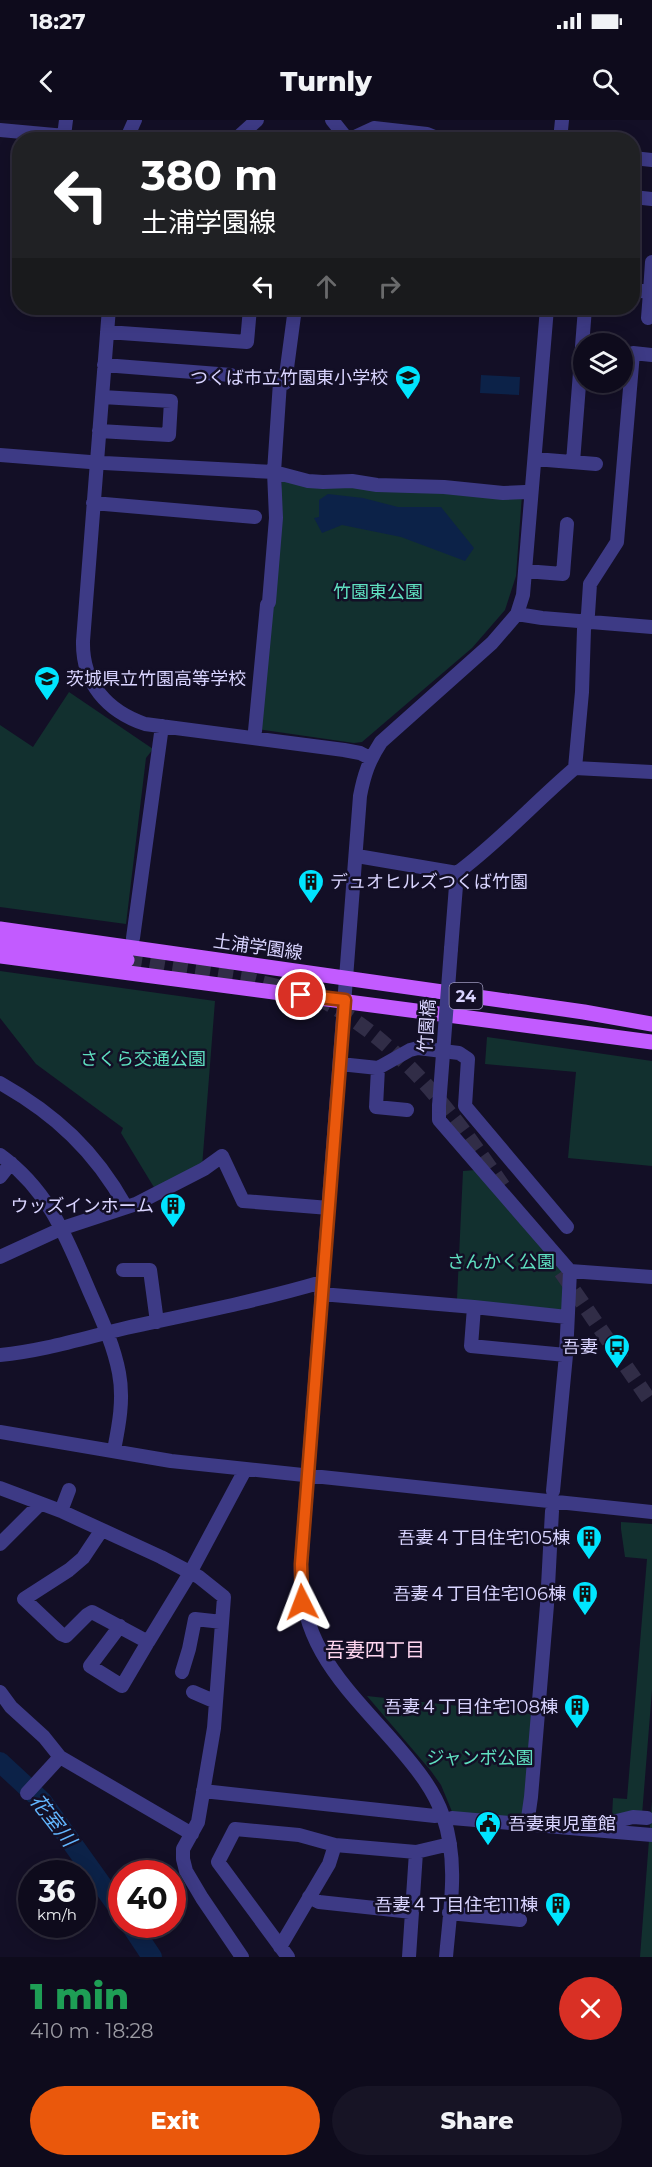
<!DOCTYPE html>
<html lang="en">
<head>
<meta charset="utf-8">
<style>
  :root { --surface:#0e0b1c; --page:#171425; --text:#f1f3f6; --muted:#9b9ba3; --line:#2e2b3b; --accent:#ea580c }
  body { margin:0; font-family:Montserrat,"Noto Sans JP",sans-serif; background:var(--page); color:var(--text); height:100vh; display:flex; flex-direction:column; font-size:22px; white-space:nowrap }
  * { box-sizing:border-box; margin:0 }
  p { font-size:20px; color:var(--muted) }
  .icon { flex:none; width:33px; height:33px; fill:none; stroke:currentColor; stroke-width:2; stroke-linecap:round; stroke-linejoin:round }
  .map { position:relative; height:1837px; overflow:hidden }
  .details { display:flex; flex-direction:column; background:var(--surface); flex:1 }
  .details>* { flex:none }
  .banner { position:absolute; left:12px; top:12px; width:628px; height:183px; border-radius:24px; box-shadow:0 3px 15px #0003,0 0 0 2px var(--line); background:#202124; color:#fff; overflow:hidden }
  .fabs { position:absolute; left:573px; top:213px; display:grid; gap:12px }
  .fabs a { display:grid; place-items:center; width:60px; height:60px; border-radius:50%; background:var(--surface); box-shadow:0 3px 15px #0003,0 0 0 2px var(--line); font-size:30px }
  .speed { position:absolute; left:18px; top:1740px; display:flex; gap:12px; font-size:30px; font-weight:700; text-align:center }
  .speed>* { display:grid; place-content:center; width:78px; height:78px; border-radius:50%; background:var(--surface); box-shadow:0 3px 15px #0003,0 0 0 2px var(--line); line-height:1 }
  .speed small { font-size:15px; font-weight:400 }
  .speed .limit { border:9px solid #d22; background:#fff; color:#111 }
  .pin { position:absolute; display:grid; place-items:center; width:51px; height:51px; color:#fff; margin:-26px; border:3px solid #fff; border-radius:50%; box-shadow:0 2px 6px #0007 }
  .me { position:absolute; width:66px; margin:-33px; rotate:357deg; stroke-linejoin:round; filter:drop-shadow(0 0 4px #0008) }
  .turn { display:flex; align-items:center; gap:21px; height:126px; padding:0 30px; font-size:27px }
  .turn .icon { width:78px; height:78px; stroke-width:2.5 }
  .turn b { display:block; font-size:42px; line-height:51px }
  .lanes { display:flex; align-items:center; height:57px; padding:0 30px; background:#0003; justify-content:center; gap:30px; direction:ltr }
  .lanes .off { opacity:.35 }
  .round { display:grid; place-items:center; flex:none; width:63px; height:63px; border-radius:32px; background:var(--page) }
  .head { display:flex; align-items:center; justify-content:space-between; height:102px; padding:0 30px }
  h1 { font-size:36px; font-weight:800; line-height:45px; color:#1e9e55 }
  .action { display:flex; gap:12px; margin-top:auto; padding:12px 30px }
  .action a { flex:1; height:69px; border-radius:36px; background:var(--accent); color:#fff; font-size:24px; font-weight:800; line-height:69px; text-align:center }
  .action a+a { background:var(--page); color:var(--text) }
  .status { display:flex; justify-content:space-between; align-items:center; height:42px; padding:0 30px; background:var(--surface); direction:ltr }
  .status svg { height:16px; fill:currentColor }
  header { display:flex; justify-content:space-between; align-items:center; height:78px; padding:0 30px; background:var(--surface); font-size:27px; font-weight:800 }
  .map>svg:first-child { display:block }
  .green { fill:#12302f }
  .water { fill:#0c2248 }
  .lines { fill:none; stroke-linecap:round; stroke-linejoin:round }
  .river { stroke:#0c2248; stroke-width:20 }
  .major-tunnel { stroke:#312d47; stroke-width:15; stroke-dasharray:15 8; stroke-linecap:butt }
  .minor { stroke:#3d3a85; stroke-width:14 }
  .major { stroke:#c25bff; stroke-width:15 }
  .minor-bridge { stroke:#3d3a85; stroke-width:14 }
  .route-casing { stroke:#983908; stroke-width:15 }
  .route { stroke:#ea580c; stroke-width:10 }
  .labels { text-anchor:middle; stroke-width:5; stroke-linejoin:round; paint-order:stroke }
  .shield { fill:#130f26; stroke:#9e99be; stroke-width:1.5 }
  .shield-label { font-size:16px; font-weight:bold; fill:#d9d4ff }
  .poi-label { font-size:18px; fill:#d9d4ff; stroke:#130f26; text-anchor:end }
  .park-label { font-size:18px; fill:#5fe0c0; stroke:#130f26 }
  .street-label { font-size:18px; fill:#d9d4ff; stroke:#130f26 }
  .neighbourhood-label { font-size:20px; fill:#ffd6f0; stroke:#130f26 }
  .water-label { font-size:20px; font-style:italic; fill:#62b6ff; stroke:#130f26 }
</style>
</head>
<body>
<div class="status"><b>18:27</b><svg viewBox="0 0 49 12"><path d="M0 12V9h3v3zM5 12V6h3v6zM10 12V3h3v9zM15 12V0h3v12zM26 1h20v11H26zM47 4h2v5h-2z"/></svg></div>
<header><svg class="icon" aria-label="back" viewBox="0 0 24 24"><path d="M15 5l-7 7 7 7"/></svg>Turnly<svg class="icon" aria-label="search" viewBox="0 0 24 24"><circle cx="10" cy="10" r="6"/><path d="M15 15l6 6"/></svg></header>
<div class="map">
<svg width="652" height="1837" viewBox="0 0 652 1837">
  <rect width="100%" height="100%" fill="#130f26"/>
  <path class="green" d="M282,357L522,375L516,456L505,490L472,528L362,622L354,623L257,609L272,483Z
    M69,572L153,629L146,638L126,804L0,787V605L33,627Z
    M0,851L215,881L202,1047L155,1069L121,1013L123,1008L36,944L0,898Z
    M487,917L652,941V1046L568,1038L576,952L485,944Z
    M476,1050L565,1153L562,1193L457,1179L463,1051Z
    M621,1402L652,1404V1570L642,1695L612,1697L613,1678L627,1679L647,1439L625,1437L621,1409Z
    M367,1576L533,1594L524,1698L453,1694L441,1665L431,1651Z
    M652,1681V1837H640Z"/>
  <path class="water" d="M481,255L520,257L519,275L480,273Z
    M328,374L363,378L398,387H441L474,428L465,441L401,417L342,405L322,413L314,398L319,397V380Z"/>
  <g class="lines">
    <path class="river" d="M0,1642L42,1681L122,1793
      M130,1804L152,1837"/>
    <path class="major-tunnel" d="M127,840L251,860L283,868
      M318,878C402,923 450,990 503,1066
      M548,1133L652,1284"/>
    <path class="minor" d="M332,0L348,20L374,8L427,14L442,20
      M0,10L109,20
      M64,16L66,0
      M126,20L135,0
      M235,20L257,0
      M560,20L562,0
      M633,38L652,40
      M633,77L652,79
      M633,170L650,172L652,142
      M109,188L83,521C82,563 107,591 145,604L344,630L360,633L370,638
      M648,198L650,172
      M107,212L247,222L250,188
      M652,235L633,233L617,422L590,464L588,494L584,509L582,572L575,648L652,652
      M104,245L231,255
      M99,311L169,315L171,281L102,277
      M0,335L90,342
      M535,339L596,344
      M573,342L585,188
      M104,343L274,352L308,361L323,362L352,361L377,365L444,367L503,373L525,372
      M93,383L255,397
      M525,451L563,454L567,404
      M517,494L542,498L652,507
      M255,611L267,485L269,482L276,398L274,352L280,262L285,263L295,188
      M363,737L457,753
      M133,818L162,606
      M451,829L457,753C499,722 535,682 575,648
      M340,944L378,948L410,930L418,928L459,933L468,939L465,986L567,1107
      M378,948L376,987L407,990
      M0,963C55,994 95,1031 126,1087
      M439,986V1000L570,1151L652,1157
      M0,1035C51,1072 67,1120 91,1175C102,1200 114,1226 119,1253C124,1279 119,1305 114,1330
      M0,1057L11,1043
      M0,1137L63,1108L136,1084L204,1049L222,1036L243,1081L329,1088
      M123,1150H150L157,1202
      M321,1174L474,1187L471,1226L566,1235
      M474,1187L567,1197
      M0,1235C43,1231 84,1218 126,1208C191,1194 257,1181 322,1162
      M0,1312L171,1341L652,1392
      M0,1368L61,1391L161,1437L199,1457L224,1477L214,1608L198,1702L183,1729V1739L186,1751L202,1778L242,1837
      M553,1371L566,1235L570,1151
      M61,1391L69,1370
      M101,1411L83,1438L69,1450L24,1479L61,1514L66,1516L87,1495L92,1492L148,1522L190,1453L245,1350
      M0,1424L40,1384
      M120,1506L90,1546L122,1566L148,1522
      M182,1552L189,1529L195,1499L222,1502
      M0,1572L11,1587L44,1617L60,1637L192,1714
      M193,1572L216,1582
      M203,1671L435,1696
      M27,1673L60,1637
      M452,1698L652,1715
      M527,1705L531,1677L547,1485L552,1391
      M592,1707L633,1697L647,1698
      M309,1777L319,1782L412,1792
      M449,1793L520,1800
      M280,1827L329,1744L335,1725
      M288,1837L218,1742L235,1709L299,1715L335,1725L416,1732L450,1724
      M409,1837L416,1732
      M446,1837C450,1790 459,1742 443,1696C434,1670 417,1649 399,1628C349,1570 297,1527 301,1444L360,676C364,655 369,640 381,622L492,523L517,494L523,475L547,188"/>
    <path class="major" d="M0,809L584,892L652,904
      M0,823L127,840
      M0,836L652,922"/>
    <path class="minor-bridge" d="M439,986L451,829"/>
  </g>
  <g class="lines">
    <defs>
      <path id="route" d="M301,875L345,880L301,1444L302,1482"/>
    </defs>
    <use href="#route" class="route-casing"/>
    <use href="#route" class="route"/>
  </g>
  <defs>
    <symbol id="school-pin" viewBox="-11 -11 22 30"><path d="M0 17L-7.5 6A9.5 9.5 0 1 1 7.5 6Z" fill="#00e5ff" stroke="#130f26"/><path d="M0-5L7-2L0 1L-7-2ZM-4 1L0 2.5L4 1V4Q0 6-4 4Z" fill="#111"/></symbol>
    <symbol id="building-pin" viewBox="-11 -11 22 30"><path d="M0 17L-7.5 6A9.5 9.5 0 1 1 7.5 6Z" fill="#00e5ff" stroke="#130f26"/><path d="M-4-6H4V6H1V3H-1V6H-4ZM-2.5-4.3h1.7v1.8h-1.7ZM.8-4.3h1.7v1.8H.8ZM-2.5-1h1.7V.8h-1.7ZM.8-1h1.7V.8H.8Z" fill="#111"/></symbol>
    <symbol id="bus-pin" viewBox="-11 -11 22 30"><path d="M0 17L-7.5 6A9.5 9.5 0 1 1 7.5 6Z" fill="#00e5ff" stroke="#130f26"/><path d="M-5-6H5V4H4V6H2V4H-2V6H-4V4H-5ZM-3.5-4V0h7V-4ZM-3.5 1.2v1.5H-2V1.2ZM2 1.2v1.5H3.5V1.2Z" fill="#111"/></symbol>
    <symbol id="civic-pin" viewBox="-11 -11 22 30"><path d="M0 17L-7.5 6A9.5 9.5 0 1 1 7.5 6Z" fill="#00e5ff" stroke="#130f26"/><path d="M-.6-6.5H3V-4.5H.6V-3L4-1V1h2V6H-6V1h2V-1L-.6-3ZM-1.2 2.5V6h2.4V2.5Z" fill="#111"/></symbol>
  </defs>
  <g fill-rule="evenodd">
    <use href="#school-pin" x="393" y="243" width="30" height="40"/>
    <use href="#school-pin" x="32" y="544" width="30" height="40"/>
    <use href="#building-pin" x="296" y="747" width="30" height="40"/>
    <use href="#building-pin" x="158" y="1071" width="30" height="40"/>
    <use href="#bus-pin" x="602" y="1212" width="30" height="40"/>
    <use href="#building-pin" x="574" y="1403" width="30" height="40"/>
    <use href="#building-pin" x="570" y="1459" width="30" height="40"/>
    <use href="#building-pin" x="562" y="1572" width="30" height="40"/>
    <use href="#civic-pin" x="473" y="1689" width="30" height="40"/>
    <use href="#building-pin" x="543" y="1770" width="30" height="40"/>
  </g>
  <g class="labels">
    <rect class="shield" x="449.5" y="863" width="33" height="26" rx="4.5"/>
    <g class="shield-label">
      <text x="466" y="882">24</text>
    </g>
    <g class="poi-label">
      <text x="388" y="264">つくば市立竹園東小学校</text>
      <text x="66" y="565" text-anchor="start">茨城県立竹園高等学校</text>
      <text x="330" y="768" text-anchor="start">デュオヒルズつくば竹園</text>
      <text x="154" y="1092">ウッズインホーム</text>
      <text x="598" y="1233">吾妻</text>
      <text x="570" y="1424">吾妻４丁目住宅105棟</text>
      <text x="566" y="1480">吾妻４丁目住宅106棟</text>
      <text x="558" y="1593">吾妻４丁目住宅108棟</text>
      <text x="508" y="1710" text-anchor="start">吾妻東児童館</text>
      <text x="538" y="1791">吾妻４丁目住宅111棟</text>
    </g>
    <g class="park-label">
      <text x="378" y="478">竹園東公園</text>
      <text x="143" y="945">さくら交通公園</text>
      <text x="501" y="1148">さんかく公園</text>
      <text x="480" y="1644">ジャンボ公園</text>
    </g>
    <g class="street-label">
      <text transform="translate(258 827) rotate(8)" y="6">土浦学園線</text>
      <text transform="translate(427 906) rotate(-86)" y="6">竹園橋</text>
    </g>
    <g class="neighbourhood-label">
      <text x="375" y="1537">吾妻四丁目</text>
    </g>
    <g class="water-label">
      <text transform="translate(53 1700) rotate(52)" y="7">花室川</text>
    </g>
  </g>
</svg>
<div class="fabs">
<a><svg class="icon" aria-label="layers" viewBox="0 0 24 24"><path d="M12 4l9 5-9 5-9-5zM3 14l9 5 9-5"/></svg></a>
</div>
<div class="speed"><div>36<small>km/h</small></div><div class="limit">40</div></div>
<div class="pin" style="left:301px;top:875px;background:#d93025"><svg class="icon" aria-label="arrive" viewBox="0 0 24 24"><path d="M6 21V4h12l-3 4 3 4H6"/></svg></div>
<svg class="me" style="left:302px;top:1482px" viewBox="-20 -20 40 40"><path d="M0-17L14 15 0 8-14 15z" fill="#ea580c" stroke="#fff" stroke-width="4"/></svg>
<div class="banner">
<div class="turn"><svg class="icon" aria-label="left" viewBox="0 0 24 24"><path d="M17 20v-9H6M10 6l-5 5 5 5"/></svg><div><b>380 m</b>土浦学園線</div></div>
<div class="lanes"><svg class="icon" aria-label="left" viewBox="0 0 24 24"><path d="M17 20v-9H6M10 6l-5 5 5 5"/></svg><svg class="icon off" aria-label="ahead" viewBox="0 0 24 24"><path d="M12 20V5M6 11l6-6 6 6"/></svg><svg class="icon off" aria-label="right" viewBox="0 0 24 24"><path d="M7 20v-9h11M14 6l5 5-5 5"/></svg></div>
</div>
</div>
<section class="details">
<div class="head"><div><h1>1 min</h1><p>410 m · 18:28</p></div><a class="round" style="background:#d93025;color:#fff"><svg class="icon" aria-label="close" viewBox="0 0 24 24"><path d="M6 6l12 12M18 6L6 18"/></svg></a></div>
<div class="action"><a>Exit</a><a>Share</a></div>
</section>
</body>
</html>
